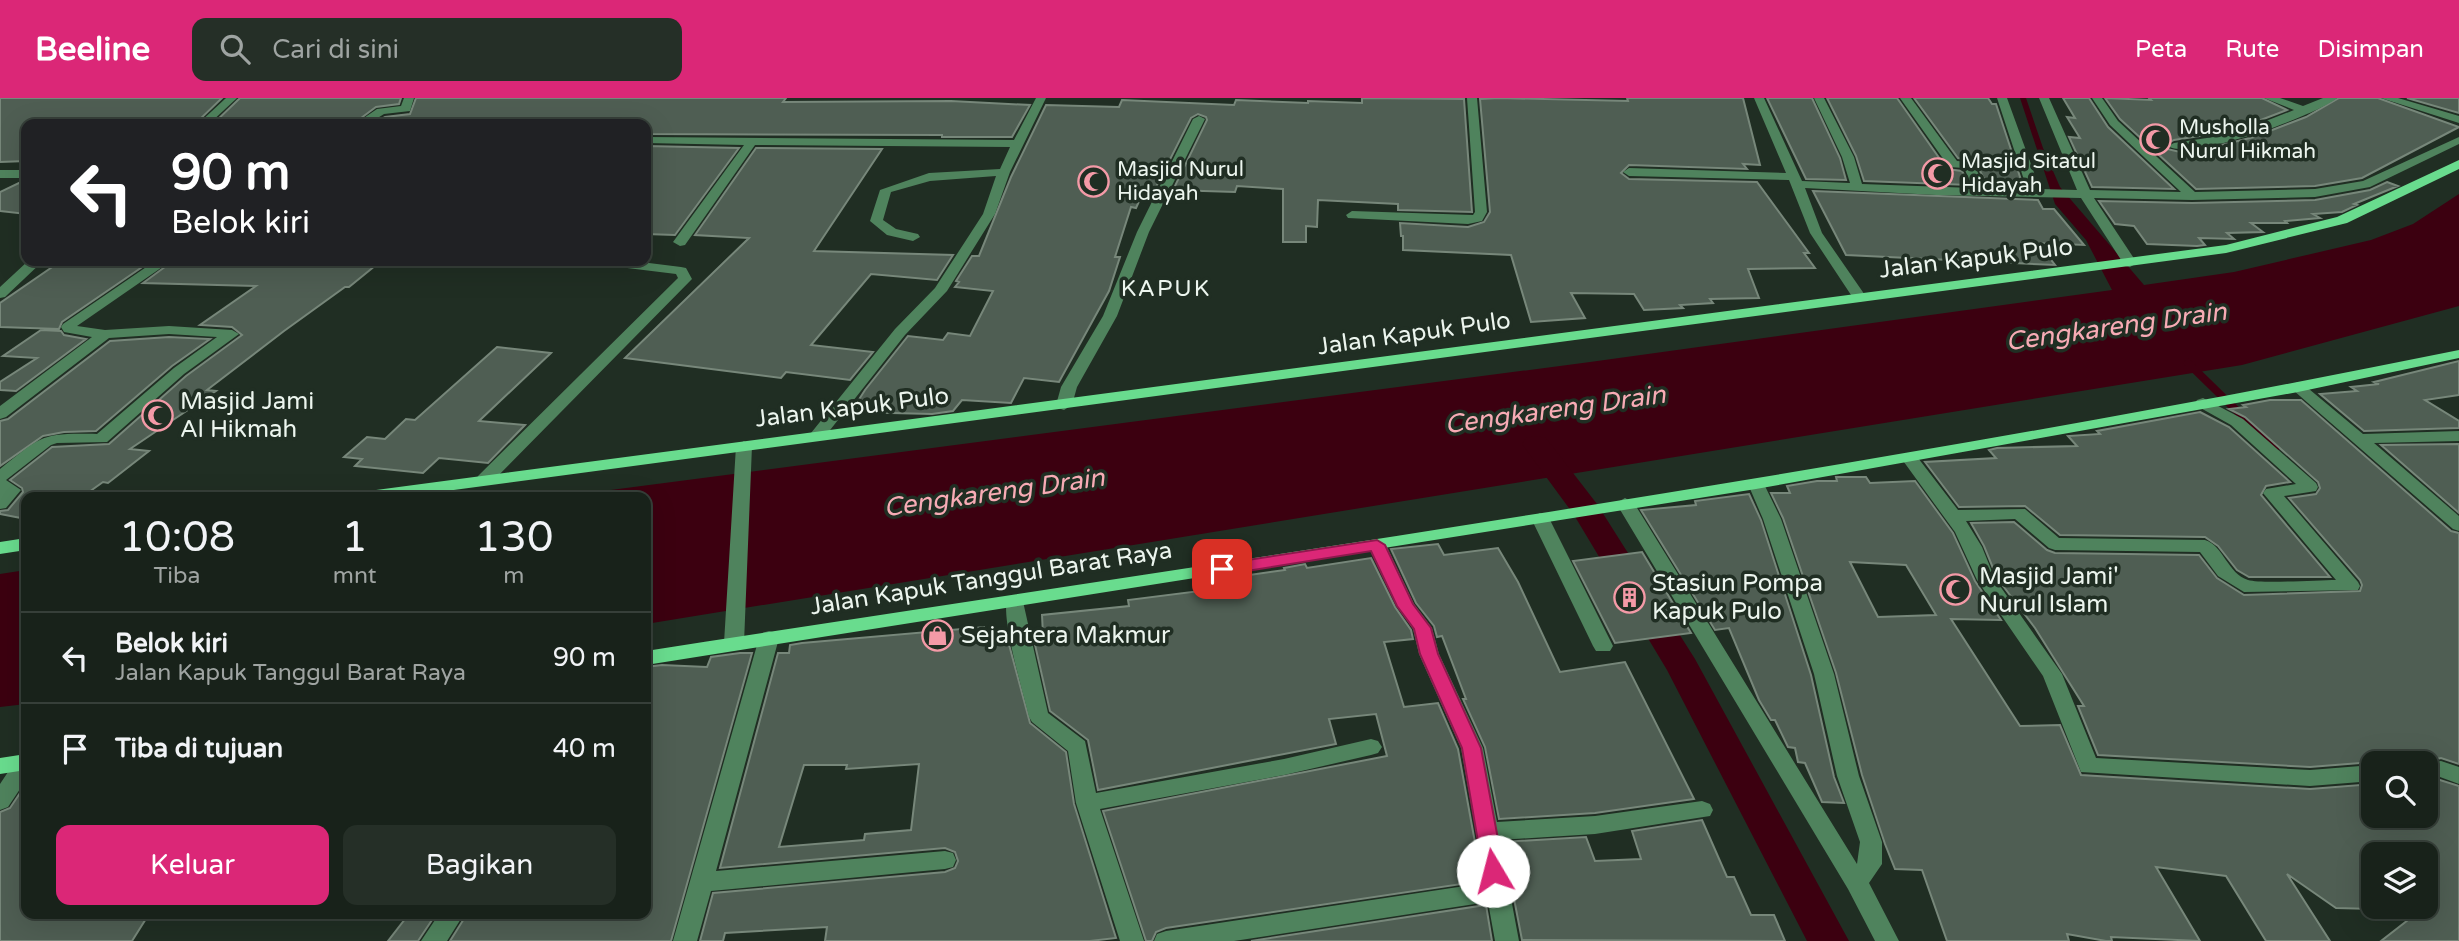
<!DOCTYPE html>
<html lang="id">
<head>
<meta charset="utf-8">
<style>
  :root { --surface:#18221a; --page:#252f27; --text:#f1f3f6; --muted:#9fa4a2; --line:#363f39; --accent:#db2777 }
  body { margin:0; font-family:"Varela Round",sans-serif; background:var(--page); color:var(--text); height:100vh; display:flex; flex-direction:column; font-size:26px; white-space:nowrap }
  * { box-sizing:border-box; margin:0 }
  p { font-size:23px; color:var(--muted) }
  .icon { flex:none; width:38px; height:38px; fill:none; stroke:currentColor; stroke-width:2; stroke-linecap:round; stroke-linejoin:round }
  .map { position:relative; flex:1; overflow:hidden }
  .drawer { position:absolute; left:21px; top:394px; width:630px; height:427px; display:flex; flex-direction:column; background:var(--surface); border-radius:14px; box-shadow:0 7px 28px #0002,0 0 0 2px var(--line) }
  .drawer>* { flex:none }
  .hud { position:absolute; left:21px; top:21px; width:630px; height:147px; border-radius:14px; box-shadow:0 7px 28px #0002,0 0 0 2px var(--line); background:#202124; color:#fff; overflow:hidden }
  .tools { position:absolute; left:2361px; top:653px; display:grid; gap:14px }
  .tools a { display:grid; place-items:center; width:77px; height:77px; border-radius:14px; background:var(--surface); box-shadow:0 7px 28px #0002,0 0 0 2px var(--line); font-size:35px }
  .pin { position:absolute; display:grid; place-items:center; width:60px; height:60px; color:#fff; margin:-30px; border-radius:14px; box-shadow:0 4px 10px #0006 }
  .me { position:absolute; width:77px; margin:-38px; rotate:352deg; stroke-linejoin:round; filter:drop-shadow(0 0 5px #0008) }
  .turn { display:flex; align-items:center; gap:24px; height:147px; padding:0 35px; font-size:32px }
  .turn .icon { width:91px; height:91px; stroke-width:2.5 }
  .turn b { display:block; font-size:49px; line-height:60px }
  .eta { display:flex; justify-content:space-evenly; align-items:center; height:119px; text-align:center }
  .eta b { font-size:42px; font-weight:600; line-height:49px }
  .button { display:flex; gap:14px; margin-top:auto; padding:14px 35px }
  .button a { flex:1; height:80px; border-radius:14px; background:var(--accent); color:#fff; font-size:28px; font-weight:600; line-height:80px; text-align:center }
  .button a+a { background:var(--page); color:var(--text) }
  ul { padding:0; list-style:none }
  li { display:flex; align-items:center; gap:21px; height:91px; padding:0 35px; border-top:2px solid var(--line) }
  li div { flex:1 }
  li b { display:block; font-size:26px }
  li em { font-style:normal }
  header { display:flex; align-items:center; gap:42px; box-sizing:border-box; height:98px; padding:0 35px; background:var(--accent); color:#fff }
  header strong { font-size:33px }
  nav { display:flex; gap:38px; margin-inline-start:auto; font-size:24px }
  .search { width:490px; height:63px; background:var(--page); display:flex; align-items:center; gap:18px; box-sizing:border-box; padding:0 24px; border-radius:14px; color:var(--muted); font-size:26px }
  .map>svg:first-child { display:block }
  .water { fill:#3c0010 }
  .lines { fill:none; stroke-linecap:round; stroke-linejoin:round }
  .stream { stroke:#3c0010; stroke-width:8 }
  .canal { fill:#3c0010; fill-rule:evenodd }
  .building { fill:#4f5e53; stroke:#77877a; stroke-width:2; fill-rule:evenodd }
  .minor { fill:#4f835d; fill-rule:evenodd }
  .major { fill:#69dc8e; fill-rule:evenodd }
  .route { fill:#db2777; stroke:#8e194d; stroke-width:2 }
  .labels { text-anchor:middle; stroke-width:7; stroke-linejoin:round; paint-order:stroke }
  .far-poi-label { font-size:21px; fill:#ecf5ee; stroke:#202e23; text-anchor:start }
  .far-quarter-label { font-size:23px; letter-spacing:2px; fill:#ecf5ee; stroke:#202e23 }
  .street-label { font-size:24px; fill:#ecf5ee; stroke:#202e23 }
  .poi-label { font-size:24px; fill:#ecf5ee; stroke:#202e23; text-anchor:start }
  .water-label { font-size:26px; font-style:italic; fill:#f7abb5; stroke:#202e23 }
</style>
</head>
<body>
<header>
<strong>Beeline</strong>
<div class="search"><svg class="icon" aria-label="search" viewBox="0 0 24 24"><circle cx="10" cy="10" r="6"/><path d="M15 15l6 6"/></svg>Cari di sini</div>
<nav><a>Peta</a><a>Rute</a><a>Disimpan</a></nav>
</header>
<div class="map">
<svg width="2459" height="843" viewBox="0 0 2459 843">
  <rect width="100%" height="100%" fill="#202e23"/>
  <path class="water" d="M2020,0H2026L2043,50L2060,89L2144,187L2234,174L2371,142L2413,126L2459,96V208L2242,267L646,526V399H557L1590,264L2112,192L2086,142L2055,106Z
    M26,472V606L0,609V476Z"/>
  <g class="lines">
    <path class="stream" d="M2188,265L2275,350"/>
    <path class="canal" d="M1536,338L1546,340L1597,406L1695,561L1849,843H1807L1667,572L1574,417L1522,346L1526,340Z"/>
  </g>
  <path class="building" d="M0,0H222L195,26H26V63L0,64Z
    M240,0H401L399,6L376,9L353,26H213Z
    M416,0H786L783,4L951,3L1030,7L1012,39H942V37L646,36V26H549L486,22L480,26H373L385,19L410,16Z
    M1362,0L1464,1L1472,114L1398,112V106L1318,102L1317,129L1306,128V144H1283V91L1237,88L1235,94L1173,92L1207,22L1206,19L1198,16L1191,20L1155,91L1145,90L1136,110L1131,109L1115,159H1120L1109,193L1059,284L1024,280L1011,305L962,302L953,313L932,316L851,314L865,292L908,238L943,242L948,235L970,238L993,193L955,189L959,184L956,183L972,158H979L1011,79L1046,7L1119,9L1122,2L1234,7L1236,2L1308,5V3L1362,5Z
    M1499,0L1628,3L1627,0H1743L1760,67L1743,66L1747,71L1629,67L1621,75L1629,81L1757,84L1809,155H1804L1815,170L1748,171L1759,200L1710,201L1713,205L1680,207L1683,210L1644,212L1634,196L1571,195L1585,220L1531,224L1511,157L1403,152V138H1401L1400,125L1468,129L1484,124L1490,114L1480,1Z
    M1767,0H1812L1840,60L1846,82L1806,81Z
    M1827,0H1897L1947,71L1962,73L1969,87L1864,83L1856,58Z
    M1914,0H1988L1992,6H1996L2023,88L1987,87L1975,63L1958,60Z
    M2063,0H2089L2108,29L2174,91L2092,89L2069,39L2080,40L2067,19L2075,20Z
    M2105,0L2151,2L2149,0H2262L2287,12L2232,33L2174,42L2165,47L2167,51L2180,54L2201,52L2254,39L2306,19L2339,0H2378L2459,29L2362,80L2315,88L2196,91L2120,21Z
    M2407,0H2459V15Z
    M646,48L739,50L675,137L646,136Z
    M756,50L882,51L814,153L953,157L937,182L871,176L811,247L873,254L850,282L786,274L781,280L625,260L749,140L695,137Z
    M23,83H26V116L0,113V94Z
    M2387,84L2398,88L2354,106L2357,107L2342,114L2313,116L2320,120L2285,123L2287,125H2251L2263,134L2227,135L2234,141L2199,140L2205,147L2197,148L2147,146L2134,128L2115,126L2099,103L2192,105L2315,102L2370,92Z
    M1813,93L2038,102L2043,111H2054L2084,147L2038,145L2055,167L1846,157Z
    M61,163H151L62,224L59,231L0,229V205Z
    M173,163H381L349,189H345L284,233L207,292L216,293L130,351L149,353L108,385L103,384L82,399H26V421L0,416V413L8,412L23,394L22,390L10,382L52,349L109,346L186,278L242,237L232,229L200,227L256,188L143,185Z
    M41,232L61,233L64,237L86,241L16,293L0,292V284L37,260L3,258Z
    M169,239L210,241L172,268L96,333L64,334L43,338L0,368V323L8,321L110,243Z
    M497,249L551,255L479,323L525,327L488,365L439,360L423,375L355,368L362,361L344,359L367,339L385,341L406,321L415,322Z
    M2459,263V297L2425,302L2459,323V330L2364,333L2320,296L2357,293L2351,289L2379,286L2374,284Z
    M2270,302H2301L2451,433L2459,435V666L2441,660L2419,665L2373,664L2310,669L2098,657L2078,608H2084L2035,530L1997,480L1984,448L1971,425L2014,424L2047,452L2055,455L2199,457L2217,480L2244,497L2360,493L2362,487L2360,482L2289,400L2316,396L2320,390L2318,384L2245,319L2229,311L2246,309L2243,307Z
    M2200,314L2229,329L2290,384L2266,388L2261,397L2330,479H2249L2237,472L2218,448L2205,439L2060,437L2025,408L1959,409L1925,364L1996,360L1989,352L1997,350L2077,348L2068,338L2100,336L2097,333Z
    M2459,346V415L2381,347Z
    M1836,379H1866L1870,385L1915,383L1953,435L1975,483L2001,522L1951,521L2020,628L2060,627L2081,677L2310,691L2373,686V718H2426V682H2440L2459,688V843H2381L2426,808V756H2373V811L2336,810L2287,776L2330,843H2266L2226,778L2156,769L2200,843L2111,839L2112,843H2106L2067,836L2069,843H1947L1922,772L1895,771L1885,746L1862,677L1836,575L1783,420L1771,395H1790L1787,388L1817,383H1837ZM1850,464L1906,467L1936,517L1878,519Z
    M1749,396L1761,422L1811,577L1834,679L1844,705L1822,704L1805,665L1798,664L1795,650L1788,649L1775,622H1771L1759,602L1729,530L1715,532L1641,412L1696,407L1695,403Z
    M1438,446L1444,457L1498,450L1518,484L1560,574L1625,564L1694,701L1595,715L1499,721L1485,649L1463,601H1466L1442,538L1437,539L1434,528L1416,505L1391,451Z
    M1642,454L1691,535L1615,545L1573,463Z
    M1371,460L1395,509L1411,532L1413,541L1384,544L1404,609L1438,605L1458,651L1482,783L1166,830L1156,834L1152,843H1146L1103,713L1387,658L1376,616L1329,621L1336,646L1098,692L1088,642L1050,613L1033,538L1043,537L1042,517L1129,508L1128,502L1224,490L1221,481L1285,472L1284,470L1305,466L1307,470Z
    M984,529L983,541L1007,539L1030,625L1066,654L1074,706L1116,840L1090,843H825L827,829L725,835L723,843H700L713,795L945,774L955,770L958,763L955,754L945,750L720,770L778,555H789L790,547L802,545ZM919,666L911,732L865,736L864,742L779,749L804,667H847L846,671Z
    M740,555H752L671,843H450L467,816H646V569L662,567L707,569L711,559Z
    M26,686V816H149L132,843H0V714L10,710Z
    M1702,722L1727,779H1734L1751,817H1774L1785,843L1522,842L1503,744L1586,739L1595,763L1641,761L1632,733Z
    M1486,807L1492,843H1251Z
    M409,816H436L418,843H388Z"/>
  <g class="lines">
    <path class="minor" d="M226,0H237L209,26H198Z
      M404,0H414L410,13L384,16L368,26H355L377,11L401,8Z
      M1036,0H1046L1010,74L995,116L947,193L905,237L823,341H811L809,338L811,335L895,231L935,190L983,116L996,78L930,83L891,94L883,122L896,131L918,136L920,139L913,143L887,137L870,123L880,92L929,75L1000,71L1010,49L755,47L685,147L680,148L673,144L744,47L646,45V39L1014,42Z
      M1467,0H1477L1487,114L1482,123L1468,126L1348,120L1346,117L1352,113L1473,117L1475,114Z
      M1754,0H1764L1802,83L1850,85L1842,59L1814,0H1824L1854,59L1862,86L1973,90L1964,70L1949,69L1900,0H1911L1957,63L1973,64L1985,90L2027,91L1997,0H2007L2040,91L2077,92L2039,0H2049L2090,92L2181,94L2110,27L2092,0H2102L2118,23L2195,94L2315,91L2363,83L2459,39V46L2370,89L2315,99L2192,102L2094,100L2137,165L2130,169L2125,168L2081,100L1936,97L1805,90L1822,135L1867,200L1860,204L1855,203L1810,135L1789,82L1629,78L1623,74L1629,70L1786,75Z
      M2264,0H2280L2303,8L2323,0H2337C2317,17 2190,64 2168,48L2174,45L2233,36L2294,12Z
      M2381,0H2398L2459,18V25Z
      M1199,18L1205,21L1149,134L1117,218L1077,289L1072,307L1064,312L1058,310L1056,307L1061,289L1103,218L1137,134L1193,21Z
      M0,72H26V80H0Z
      M28,163H43L5,199L0,200V189Z
      M155,163H171L77,228L105,232L169,228L232,232L239,236L184,276L107,344L57,345L51,347L6,382L21,392L6,410L0,411V371C43,337 41,335 97,336L174,270L217,239L169,236L109,240L6,319L0,321V308L92,239L64,234L61,229L63,226Z
      M605,163H633L681,169L686,170L692,181L490,386H478L476,382L478,378L678,180L676,176L611,168L606,167Z
      M2298,284L2303,286L2363,336L2459,333V343L2374,345L2459,418V433L2453,431L2293,292L2290,289L2293,286Z
      M2203,300L2243,321L2316,385L2318,389L2316,393L2284,398L2358,484L2360,488L2358,492L2244,494L2218,478L2200,454L2055,452L2049,450L2015,421L1966,423L1982,449L1995,481L2062,576L2096,660L2310,672L2373,667V683L2310,688L2081,674L2043,578L1977,482L1955,434L1901,360L1909,355L1915,356L1958,412L2025,411L2059,440L2205,442C2223,447 2228,476 2248,482C2262,486 2317,482 2336,482L2263,395L2266,391L2296,386L2231,327L2197,308L2195,305L2197,302Z
      M744,343L752,348L744,545L741,550H727L724,545L736,348Z
      M1756,381L1764,386L1781,421L1834,576L1859,678L1882,744V766L1869,785L1899,843H1875L1848,791L1616,405L1625,400L1634,405L1857,766L1860,744L1837,678L1814,576L1763,421L1748,386Z
      M1540,415L1549,420L1613,548L1610,553H1596L1593,548L1531,420Z
      M1377,441L1386,447L1414,506L1432,530L1439,556L1483,650L1497,724L1595,718L1702,703L1710,706L1713,712L1710,718L1595,736L1500,742L1519,843H1495L1488,804L1234,843H1154L1157,836L1166,833L1485,785L1461,650L1419,556L1413,531L1397,508L1368,447Z
      M1015,497L1022,499L1048,615L1085,643L1096,695L1284,661L1371,641L1378,643L1382,649L1378,655L1371,657L1284,677L1100,711L1144,843H1120L1076,705L1068,653L1032,624L1029,619C1024,597 999,515 1008,499Z
      M769,533L776,535L779,540L716,773L945,753L953,755L956,762L953,769L945,771L711,793L697,843H673L759,540L762,535Z
      M26,657V682L8,709L0,712V686L18,659Z
      M2441,663L2459,669V686L2440,679L2426,680V665H2422Z
      M439,816H464L447,843H421Z"/>
    <path class="major" d="M2459,62V71L2347,125L2226,155L401,399H352L361,394L2226,147L2337,119Z
      M2459,252V260L2298,294L1756,391L646,567V553C1251,459 1859,374 2459,252Z
      M26,440V452L0,456V444Z
      M26,656V672L0,676V660Z"/>
  </g>
  <path class="route" d="M1377,442L1385,447L1413,506L1431,530L1438,556L1481,650L1504,773L1501,779L1493,781L1486,779L1483,773L1462,650L1420,556L1414,531L1397,508L1371,453L1222,477L1213,471L1222,466Z"/>
  <defs>
    <symbol id="mosque-ring" viewBox="-11 -11 22 22"><circle r="9.5" fill="#202e23" stroke="#f49aa7" stroke-width="1.5"/><path d="M3.5-4.9A6 6 0 1 0 3.5 4.9A5 5 0 1 1 3.5-4.9Z" fill="#f49aa7"/></symbol>
    <symbol id="building-ring" viewBox="-11 -11 22 22"><circle r="9.5" fill="#202e23" stroke="#f49aa7" stroke-width="1.5"/><path d="M-4-6H4V6H1V3H-1V6H-4ZM-2.5-4.3h1.7v1.8h-1.7ZM.8-4.3h1.7v1.8H.8ZM-2.5-1h1.7V.8h-1.7ZM.8-1h1.7V.8H.8Z" fill="#f49aa7"/></symbol>
    <symbol id="shop-ring" viewBox="-11 -11 22 22"><circle r="9.5" fill="#202e23" stroke="#f49aa7" stroke-width="1.5"/><path d="M-5-2.5h2.3a2.7 3.5 0 0 1 5.4 0H5L5.5 6h-11ZM-1.5-2.5h3a1.5 2.3 0 0 0-3 0Z" fill="#f49aa7"/></symbol>
  </defs>
  <g fill-rule="evenodd">
    <use href="#mosque-ring" x="2138" y="24" width="35" height="35"/>
    <use href="#mosque-ring" x="1920" y="58" width="35" height="35"/>
    <use href="#mosque-ring" x="1076" y="66" width="35" height="35"/>
    <use href="#mosque-ring" x="140" y="300" width="35" height="35"/>
    <use href="#mosque-ring" x="1938" y="474" width="35" height="35"/>
    <use href="#building-ring" x="1612" y="482" width="35" height="35"/>
    <use href="#shop-ring" x="920" y="520" width="35" height="35"/>
  </g>
  <g class="labels">
    <g class="far-poi-label">
      <text x="2179" y="36">Musholla<tspan x="2179" dy="24">Nurul Hikmah</tspan></text>
      <text x="1961" y="70">Masjid Sitatul<tspan x="1961" dy="24">Hidayah</tspan></text>
      <text x="1117" y="78">Masjid Nurul<tspan x="1117" dy="24">Hidayah</tspan></text>
    </g>
    <g class="far-quarter-label">
      <text x="1166" y="198">KAPUK</text>
    </g>
    <g class="street-label">
      <text transform="translate(1976 160) rotate(-7)" y="8">Jalan Kapuk Pulo</text>
      <text transform="translate(1414 235) rotate(-8)" y="8">Jalan Kapuk Pulo</text>
      <text transform="translate(852 309) rotate(-7)" y="8">Jalan Kapuk Pulo</text>
      <text transform="translate(991 480) rotate(-9)" y="8">Jalan Kapuk Tanggul Barat Raya</text>
    </g>
    <g class="poi-label">
      <text x="180" y="311">Masjid Jami<tspan x="180" dy="28">Al Hikmah</tspan></text>
      <text x="1979" y="486">Masjid Jami'<tspan x="1979" dy="28">Nurul Islam</tspan></text>
      <text x="1652" y="493">Stasiun Pompa<tspan x="1652" dy="28">Kapuk Pulo</tspan></text>
      <text x="961" y="545">Sejahtera Makmur</text>
    </g>
    <g class="water-label">
      <text transform="translate(2116 228) rotate(-8)" y="9">Cengkareng Drain</text>
      <text transform="translate(1555 311) rotate(-8)" y="9">Cengkareng Drain</text>
      <text transform="translate(994 394) rotate(-8)" y="9">Cengkareng Drain</text>
    </g>
  </g>
</svg>
<div class="tools">
<a><svg class="icon" aria-label="search" viewBox="0 0 24 24"><circle cx="10" cy="10" r="6"/><path d="M15 15l6 6"/></svg></a>
<a><svg class="icon" aria-label="layers" viewBox="0 0 24 24"><path d="M12 4l9 5-9 5-9-5zM3 14l9 5 9-5"/></svg></a>
</div>
<div class="pin" style="left:1222px;top:471px;background:#d93025"><svg class="icon" aria-label="arrive" viewBox="0 0 24 24"><path d="M6 21V4h12l-3 4 3 4H6"/></svg></div>
<svg class="me" style="left:1493px;top:773px" viewBox="-20 -20 40 40"><circle r="19" fill="#fff"/><path d="M0-13L10 11 0 6-10 11z" fill="#db2777"/></svg>
<div class="hud">
<div class="turn"><svg class="icon" aria-label="left" viewBox="0 0 24 24"><path d="M17 20v-9H6M10 6l-5 5 5 5"/></svg><div><b>90 m</b>Belok kiri</div></div>
</div>
<section class="drawer">
<div class="eta">
<div><b>10:08</b><p>Tiba</p></div>
<div><b>1</b><p>mnt</p></div>
<div><b>130</b><p>m</p></div>
</div>
<ul>
<li><svg class="icon" aria-label="left" viewBox="0 0 24 24"><path d="M17 20v-9H6M10 6l-5 5 5 5"/></svg><div><b>Belok kiri</b><p>Jalan Kapuk Tanggul Barat Raya</p></div><em>90 m</em></li>
<li><svg class="icon" aria-label="arrive" viewBox="0 0 24 24"><path d="M6 21V4h12l-3 4 3 4H6"/></svg><div><b>Tiba di tujuan</b></div><em>40 m</em></li>
</ul>
<div class="button"><a>Keluar</a><a>Bagikan</a></div>
</section>
</div>
</body>
</html>
